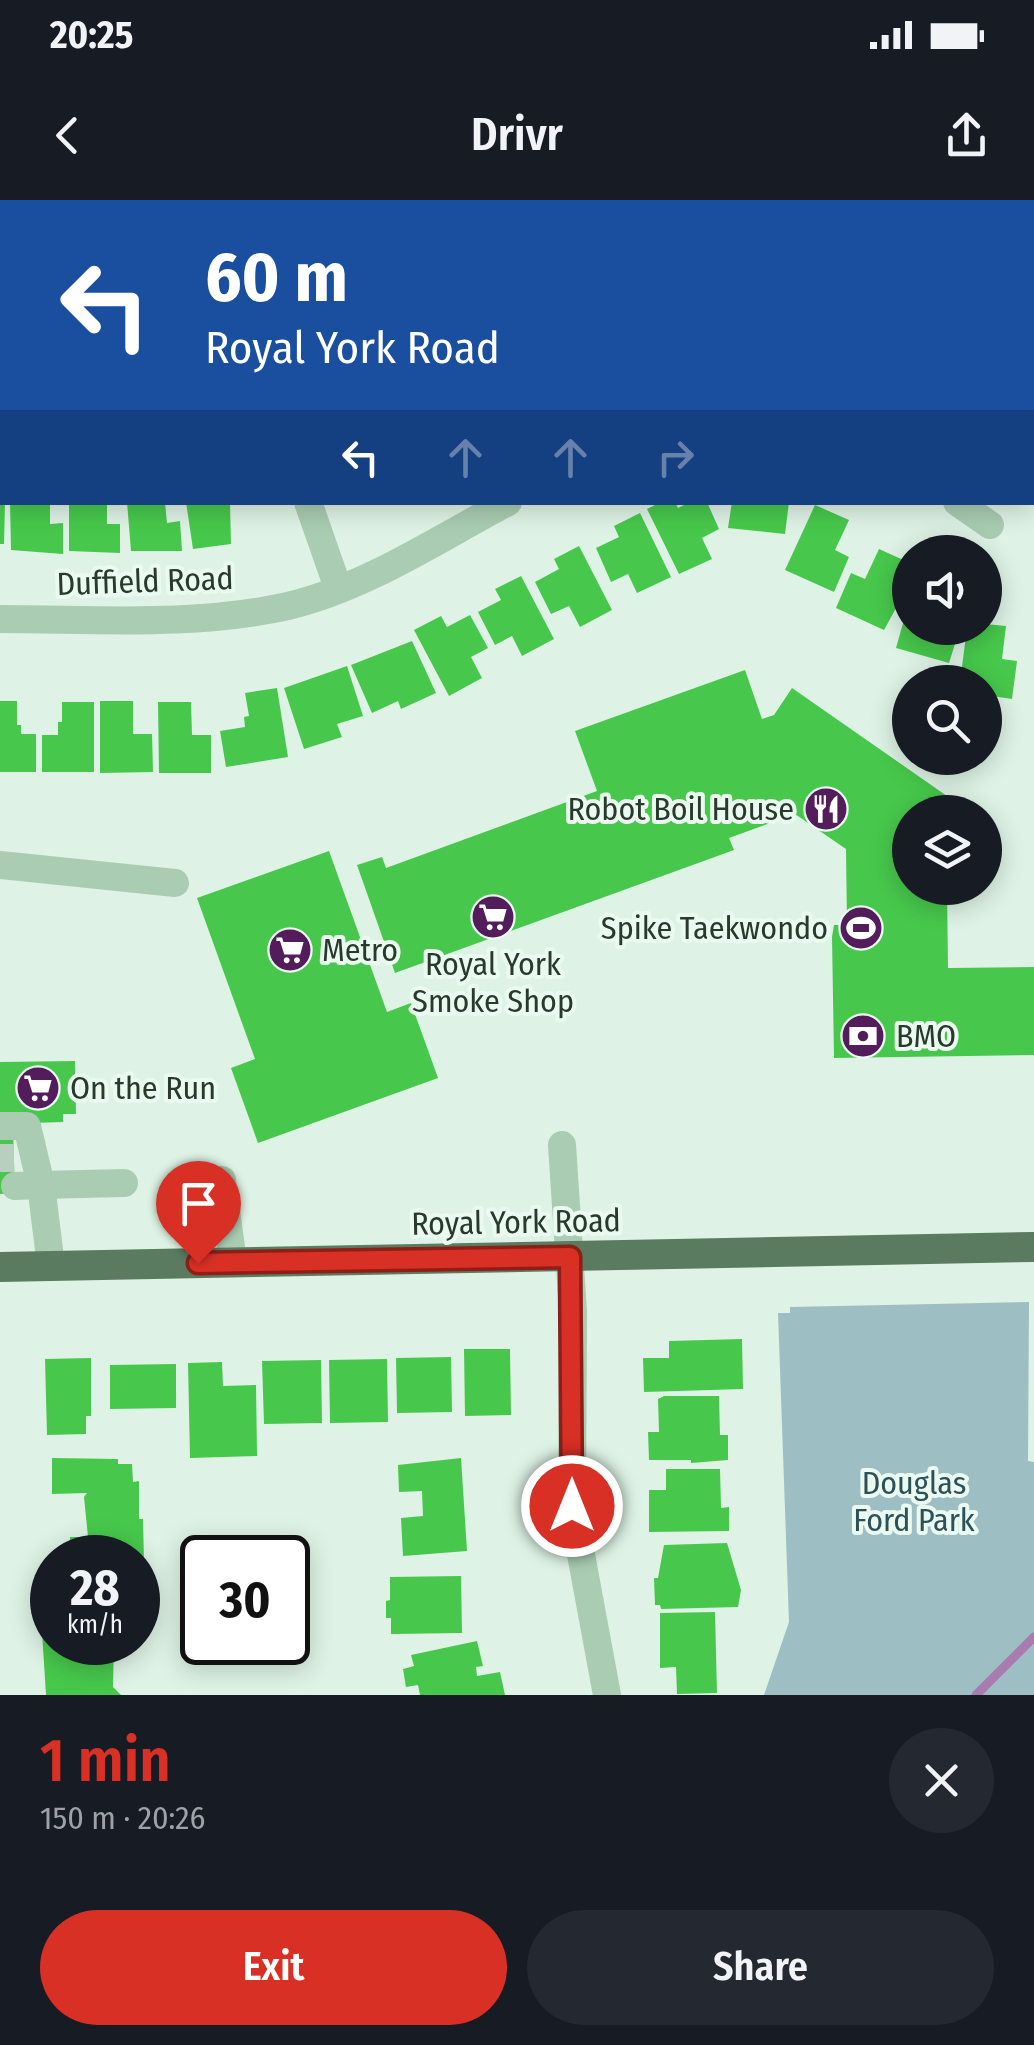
<!DOCTYPE html>
<html lang="en">
<head>
<meta charset="utf-8">
<style>
  :root { --surface:#171b24; --page:#242831; --text:#f1f3f6; --muted:#9ea1a6; --accent:#d93025 }
  body { margin:0; font-family:"Fira Sans Condensed",sans-serif; background:var(--page); color:var(--text); height:100vh; display:flex; flex-direction:column; font-size:38px; white-space:nowrap }
  * { box-sizing:border-box; margin:0 }
  p { font-size:32px; color:var(--muted) }
  .icon { flex:none; width:55px; height:55px; fill:none; stroke:currentColor; stroke-width:2; stroke-linecap:round; stroke-linejoin:round }
  .map { position:relative; height:1495px; overflow:hidden }
  .panel { display:flex; flex-direction:column; background:var(--surface); flex:1 }
  .panel>* { flex:none }
  .banner { position:absolute; left:0px; top:0px; width:1035px; height:305px; box-shadow:0 5px 25px #0003; background:#1a4fa0; color:#fff; overflow:hidden }
  .fabs { position:absolute; left:892px; top:335px; display:grid; gap:20px }
  .fabs a { display:grid; place-items:center; width:110px; height:110px; border-radius:50%; background:var(--surface); box-shadow:0 5px 25px #0003; font-size:50px }
  .speed { position:absolute; left:30px; top:1335px; display:flex; gap:20px; font-size:50px; font-weight:700; text-align:center }
  .speed>* { display:grid; place-content:center; width:130px; height:130px; border-radius:50%; background:var(--surface); box-shadow:0 5px 25px #0003; line-height:1 }
  .speed small { font-size:25px; font-weight:400 }
  .speed .limit { border:5px solid #111; border-radius:15px; background:#fff; color:#111 }
  .pin { position:absolute; display:grid; place-items:center; width:85px; height:85px; color:#fff; margin:-102px -42px; border-radius:50% 50% 50% 0; rotate:-45deg; box-shadow:0 0 10px #0007 }
  .pin .icon { rotate:45deg }
  .me { position:absolute; width:110px; margin:-55px; rotate:0deg; stroke-linejoin:round; filter:drop-shadow(0 0 8px #0008) }
  .turn { display:flex; align-items:center; gap:35px; height:210px; padding:0 40px; font-size:45px }
  .turn .icon { width:130px; height:130px; stroke-width:2.5 }
  .turn b { display:block; font-size:70px; line-height:85px }
  .lanes { display:flex; align-items:center; height:95px; padding:0 40px; background:#0003; justify-content:center; gap:50px; direction:ltr }
  .lanes .off { opacity:.35 }
  .round { display:grid; place-items:center; flex:none; width:105px; height:105px; border-radius:52px; background:var(--page) }
  .head { display:flex; align-items:center; justify-content:space-between; height:170px; padding:0 40px }
  h1 { font-size:60px; font-weight:600; line-height:75px; color:var(--accent) }
  .button { display:flex; gap:20px; margin-top:auto; padding:20px 40px }
  .button a { flex:1; height:115px; border-radius:60px; background:var(--accent); color:#fff; font-size:40px; font-weight:600; line-height:115px; text-align:center }
  .button a+a { background:var(--page); color:var(--text) }
  .status { display:flex; justify-content:space-between; align-items:center; height:70px; padding:0 50px; background:var(--surface); direction:ltr }
  .status svg { height:28px; fill:currentColor }
  header { display:flex; justify-content:space-between; align-items:center; height:130px; padding:0 40px; background:var(--surface); font-size:45px; font-weight:600 }
  .map>svg:first-child { display:block }
  .green { fill:#9dbec3 }
  .lines { fill:none; stroke-linecap:round; stroke-linejoin:round }
  .stream { stroke:#a97cb1; stroke-width:9 }
  .building { fill:#47c84c }
  .minor-tunnel { stroke:#bacec0; stroke-width:28; stroke-dasharray:28 14; stroke-linecap:butt }
  .minor { stroke:#a9ccb2; stroke-width:28 }
  .major { stroke:#5a7b5f; stroke-width:30 }
  .route-casing { stroke:#8d1f18; stroke-width:25 }
  .route { stroke:#d93025; stroke-width:18 }
  .labels { text-anchor:middle; stroke-width:8; stroke-linejoin:round; paint-order:stroke }
  .street-label { font-size:32px; fill:#29392b; stroke:#ebfaf0 }
  .poi-label { font-size:32px; fill:#29392b; stroke:#ebfaf0; text-anchor:start }
  .park-label { font-size:32px; fill:#2c5158; stroke:#ebfaf0 }
</style>
</head>
<body>
<div class="status"><b>20:25</b><svg viewBox="0 0 49 12"><path d="M0 12V9h3v3zM5 12V6h3v6zM10 12V3h3v9zM15 12V0h3v12zM26 1h20v11H26zM47 4h2v5h-2z"/></svg></div>
<header><svg class="icon" aria-label="back" viewBox="0 0 24 24"><path d="M15 5l-7 7 7 7"/></svg>Drivr<svg class="icon" aria-label="share" viewBox="0 0 24 24"><path d="M12 15V3M7 8l5-5 5 5M5 13v7h14v-7"/></svg></header>
<div class="map">
<svg width="1034" height="1495" viewBox="0 0 1034 1495">
  <rect width="100%" height="100%" fill="#def3e5"/>
  <path class="green" d="M1029,1102L1028,1261L1034,1262V1495H764L789,1422L778,1113H790V1107Z"/>
  <g class="lines">
    <path class="stream" d="M976,1495L1034,1437"/>
  </g>
  <path class="building" d="M0,302H5L4,344H0Z
    M10,302H50V324L63,323V354L11,350Z
    M69,302H107V324H120V353L69,351Z
    M127,302H165L167,323L180,321L182,351H131Z
    M186,302H230L231,344L193,349Z
    M661,302H675L678,308L690,302H707L719,329L702,338L712,359L679,374L647,309Z
    M732,302H789L785,334L728,328Z
    M815,305L849,320L835,350L849,357L834,392L785,370Z
    M640,313L671,377L637,393L628,374L611,382L596,348L619,337L614,326Z
    M579,346L612,410L580,427L569,406L551,414L535,382L559,369L554,359Z
    M879,349L910,363V373L901,399L884,430L836,408L851,373L865,379Z
    M521,376L554,439L522,456L512,436L495,445L478,412L501,400L495,389Z
    M909,402L910,428H960L949,463L896,448Z
    M470,415L488,448L471,457L482,478L449,496L414,430L441,416L447,427Z
    M985,424L1006,426L1002,459L1017,461L1012,499L985,495V482H960L967,428H985Z
    M412,441L436,493L401,509L398,501L372,513L351,465Z
    M347,466L363,516L337,524L342,537L304,549L284,488Z
    M745,470L762,519L774,515L792,488L947,596V612H910V688H947L948,768L1034,767V855L834,858L832,737L834,725H847L846,649L795,614L729,638L734,650L395,773L357,665L382,657L386,668L597,591L575,531Z
    M277,488L288,557L226,567L220,531L245,527L244,517L249,516L245,493Z
    M0,501H17V525H21V534H36V572H0Z
    M100,501H133V534H152L153,572L100,573Z
    M62,502H94V572H42V535H58V522H62Z
    M158,502H191L192,535H211V573H159Z
    M329,651L387,812L411,803L438,878L258,943L231,868L255,859L197,698Z
    M75,861L76,914H63V922L0,924V862Z
    M0,929H13L15,993L0,994Z
    M742,1139L743,1189L644,1192L643,1158H669V1141Z
    M464,1149H510L511,1215L465,1216Z
    M451,1157L452,1212L397,1213L396,1158Z
    M91,1158V1216H86V1234L47,1235L45,1159Z
    M387,1159L388,1222L330,1223L329,1160Z
    M321,1160L322,1223L264,1224L262,1161Z
    M222,1162L223,1186L256,1185L257,1256L190,1258L188,1163Z
    M176,1164V1208L110,1209V1165Z
    M664,1196H719L720,1235H728V1260L691,1263V1260H649L648,1232H659L658,1199Z
    M52,1258L118,1259V1264H132L133,1282L139,1281V1319H143L144,1362H138V1358H70V1337H88L84,1297L87,1293L52,1294Z
    M461,1258L467,1351L403,1356L401,1318L423,1316L422,1291L399,1292L398,1265Z
    M666,1269H720L721,1308L729,1307V1331L649,1332V1290H666Z
    M727,1343L741,1390L738,1407L661,1409L660,1405H655L654,1378H658L664,1345Z
    M461,1376L462,1433L391,1434V1418H386V1401L390,1400V1377Z
    M715,1412L717,1493L677,1494L676,1467L660,1468V1413Z
    M41,1416H52V1442H114L113,1487L121,1495H46Z
    M477,1441L483,1466L476,1467L477,1476L500,1472L505,1495H420L418,1485L406,1487L403,1469L414,1466L411,1455Z"/>
  <g class="lines">
    <path class="minor-tunnel" d="M0,958H14"/>
    <path class="minor" d="M244,2L245,0
      M308,302L338,388
      M957,302L990,325
      M0,419C96,419 194,427 288,406C365,388 438,339 508,302
      M0,665L175,683
      M0,926H27L41,985L15,986
      M562,945L573,1112L572,1306L607,1495
      M222,980L233,1062
      M51,1066L41,985L124,983"/>
    <path class="major" d="M0,1067L1034,1047"/>
  </g>
  <g class="lines">
    <defs>
      <path id="route" d="M198,1063L570,1057L572,1306"/>
    </defs>
    <use href="#route" class="route-casing"/>
    <use href="#route" class="route"/>
  </g>
  <defs>
    <symbol id="restaurant-disc" viewBox="-11 -11 22 22"><circle r="9.5" fill="#531d5c" stroke="#ebfaf0"/><path d="M-5-6h1v4h1v-4h1v4h1v-4h1v5L-1.5 .5V6h-2V.5L-5-1ZM5-6V6H3V1.5H1.5Q1.5-4 5-6Z" fill="#fff"/></symbol>
    <symbol id="supermarket-disc" viewBox="-11 -11 22 22"><circle r="9.5" fill="#531d5c" stroke="#ebfaf0"/><path d="M-6-5.5h2.5l.6 2H6L4.5 2H-2.5L-4.4-4H-6ZM-1.5 3.2a1.3 1.3 0 1 0 .1 0ZM3 3.2a1.3 1.3 0 1 0 .1 0Z" fill="#fff"/></symbol>
    <symbol id="stadium-disc" viewBox="-11 -11 22 22"><circle r="9.5" fill="#531d5c" stroke="#ebfaf0"/><path d="M0-5a6.5 5 0 1 0 0 10a6.5 5 0 1 0 0-10ZM-3.5-1.8h7v3.6h-7Z" fill="#fff"/></symbol>
    <symbol id="bank-disc" viewBox="-11 -11 22 22"><circle r="9.5" fill="#531d5c" stroke="#ebfaf0"/><path d="M-6-4H6V4H-6ZM0-2.3a2.3 2.3 0 1 0 0 4.6a2.3 2.3 0 1 0 0-4.6Z" fill="#fff"/></symbol>
  </defs>
  <g fill-rule="evenodd">
    <use href="#restaurant-disc" x="801" y="584" width="50" height="50"/>
    <use href="#supermarket-disc" x="468" y="692" width="50" height="50"/>
    <use href="#stadium-disc" x="836" y="703" width="50" height="50"/>
    <use href="#supermarket-disc" x="265" y="725" width="50" height="50"/>
    <use href="#bank-disc" x="838" y="811" width="50" height="50"/>
    <use href="#supermarket-disc" x="13" y="863" width="50" height="50"/>
  </g>
  <g class="labels">
    <g class="street-label">
      <text transform="translate(145 381) rotate(-2)" y="11">Duffield Road</text>
      <text transform="translate(516 1022) rotate(-1)" y="11">Royal York Road</text>
    </g>
    <g class="poi-label">
      <text x="794" y="620" text-anchor="end">Robot Boil House</text>
      <text x="828" y="739" text-anchor="end">Spike Taekwondo</text>
      <text x="322" y="761">Metro</text>
      <text x="493" y="775" text-anchor="middle">Royal York<tspan x="493" dy="37">Smoke Shop</tspan></text>
      <text x="896" y="847">BMO</text>
      <text x="70" y="899">On the Run</text>
    </g>
    <g class="park-label">
      <text x="914" y="1294">Douglas<tspan x="914" dy="37">Ford Park</tspan></text>
    </g>
  </g>
</svg>
<div class="fabs">
<a><svg class="icon" aria-label="sound" viewBox="0 0 24 24"><path d="M4 9h4l5-4v14l-5-4H4zM17 9q2 3 0 6"/></svg></a>
<a><svg class="icon" aria-label="search" viewBox="0 0 24 24"><circle cx="10" cy="10" r="6"/><path d="M15 15l6 6"/></svg></a>
<a><svg class="icon" aria-label="layers" viewBox="0 0 24 24"><path d="M12 4l9 5-9 5-9-5zM3 14l9 5 9-5"/></svg></a>
</div>
<div class="speed"><div>28<small>km/h</small></div><div class="limit">30</div></div>
<div class="pin" style="left:198px;top:1063px;background:#d93025"><svg class="icon" aria-label="arrive" viewBox="0 0 24 24"><path d="M6 21V4h12l-3 4 3 4H6"/></svg></div>
<svg class="me" style="left:572px;top:1306px" viewBox="-20 -20 40 40"><circle r="17" fill="#d93025" stroke="#fff" stroke-width="3"/><path d="M0-11L8 9 0 5-8 9z" fill="#fff"/></svg>
<div class="banner">
<div class="turn"><svg class="icon" aria-label="left" viewBox="0 0 24 24"><path d="M17 20v-9H6M10 6l-5 5 5 5"/></svg><div><b>60 m</b>Royal York Road</div></div>
<div class="lanes"><svg class="icon" aria-label="left" viewBox="0 0 24 24"><path d="M17 20v-9H6M10 6l-5 5 5 5"/></svg><svg class="icon off" aria-label="ahead" viewBox="0 0 24 24"><path d="M12 20V5M6 11l6-6 6 6"/></svg><svg class="icon off" aria-label="ahead" viewBox="0 0 24 24"><path d="M12 20V5M6 11l6-6 6 6"/></svg><svg class="icon off" aria-label="right" viewBox="0 0 24 24"><path d="M7 20v-9h11M14 6l5 5-5 5"/></svg></div>
</div>
</div>
<section class="panel">
<div class="head"><div><h1>1 min</h1><p>150 m · 20:26</p></div><a class="round"><svg class="icon" aria-label="close" viewBox="0 0 24 24"><path d="M6 6l12 12M18 6L6 18"/></svg></a></div>
<div class="button"><a>Exit</a><a>Share</a></div>
</section>
</body>
</html>
